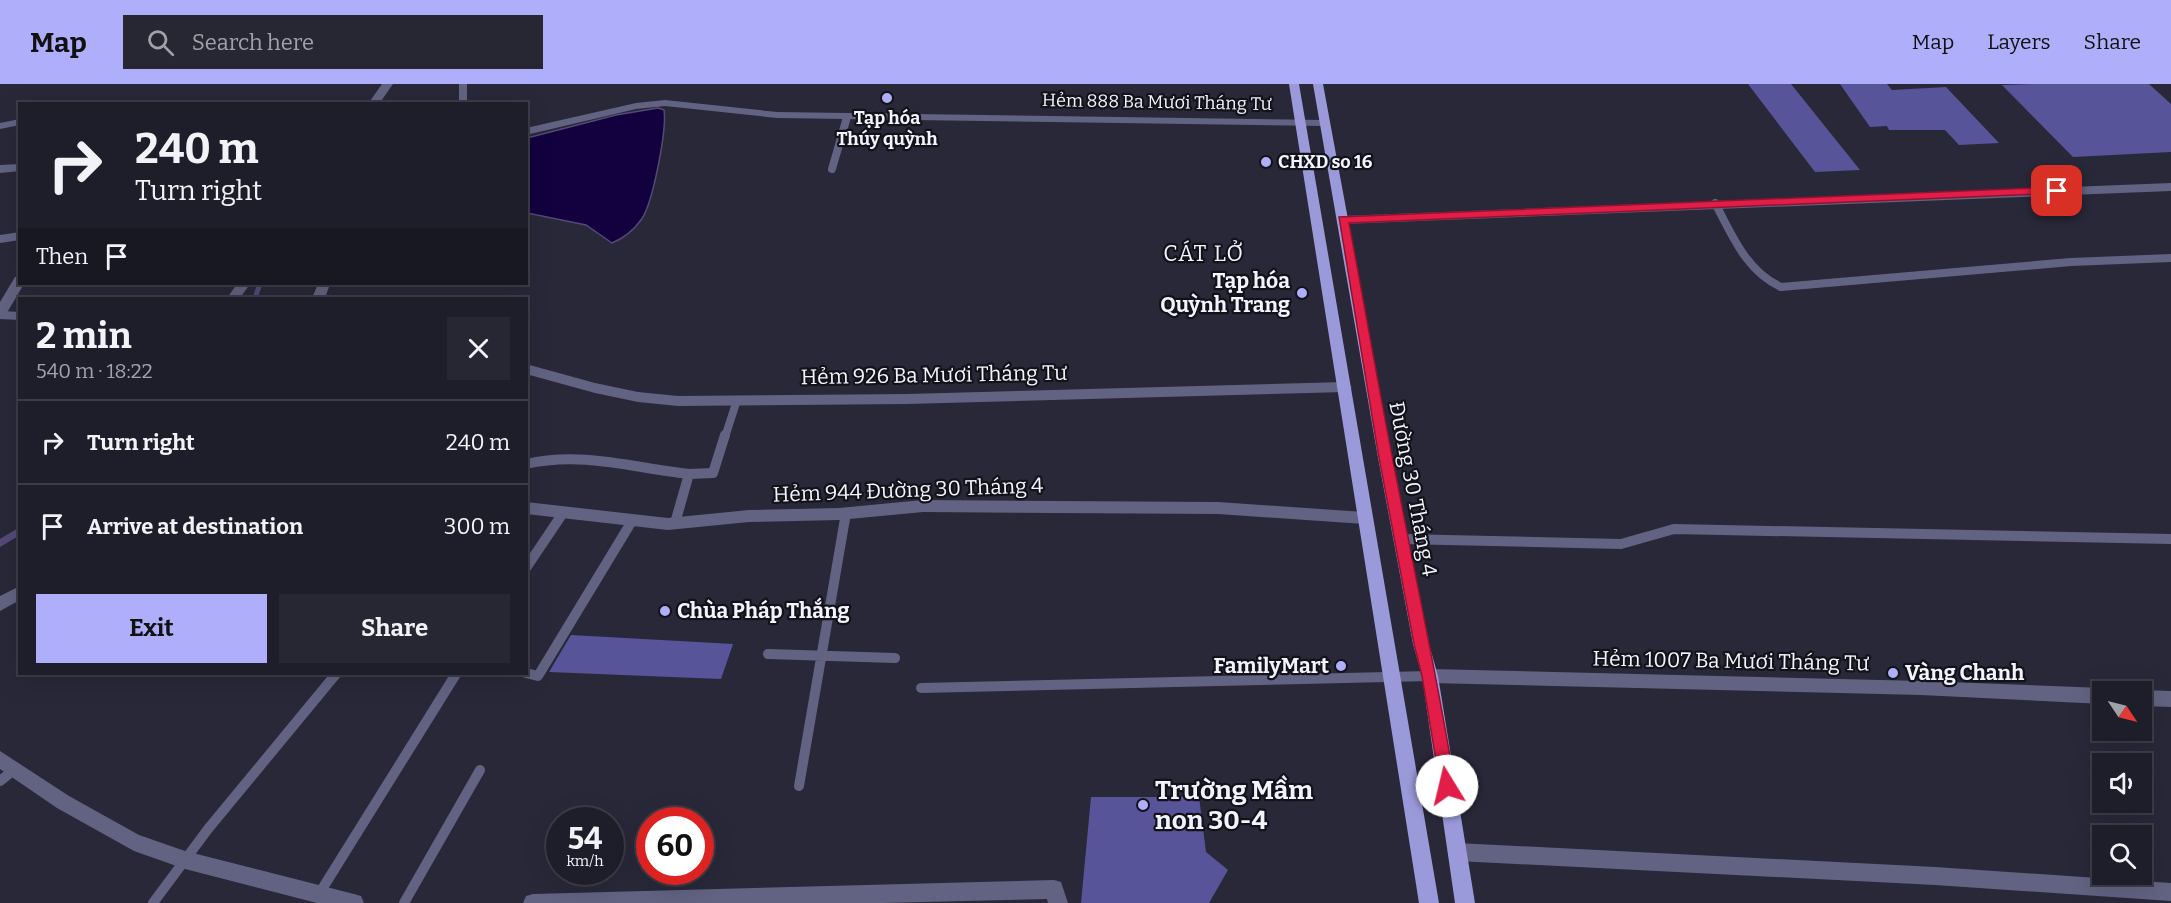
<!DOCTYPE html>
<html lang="en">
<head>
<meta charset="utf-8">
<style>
  :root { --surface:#1e1e2b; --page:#262733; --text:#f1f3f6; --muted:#a1a2a9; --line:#3c3c47; --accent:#afaefa }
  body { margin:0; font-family:Bitter,serif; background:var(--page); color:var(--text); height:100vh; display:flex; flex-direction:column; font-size:22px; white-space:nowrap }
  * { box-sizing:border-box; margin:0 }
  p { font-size:20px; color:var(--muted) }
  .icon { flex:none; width:33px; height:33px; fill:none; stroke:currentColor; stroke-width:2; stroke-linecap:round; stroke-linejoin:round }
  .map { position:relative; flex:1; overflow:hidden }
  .drawer { position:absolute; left:18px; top:213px; width:510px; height:378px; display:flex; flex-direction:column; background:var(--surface); border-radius:0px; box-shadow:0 6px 24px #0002,0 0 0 2px var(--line) }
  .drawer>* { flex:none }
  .banner { position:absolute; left:18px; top:18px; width:510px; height:183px; border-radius:0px; box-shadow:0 6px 24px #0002,0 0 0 2px var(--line); background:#1e1e2b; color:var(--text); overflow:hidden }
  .needle { width:39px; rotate:125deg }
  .buttons { position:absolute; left:2092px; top:597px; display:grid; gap:12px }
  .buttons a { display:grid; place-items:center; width:60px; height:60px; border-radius:0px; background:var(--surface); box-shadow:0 6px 24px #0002,0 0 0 2px var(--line); font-size:30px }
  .speed { position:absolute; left:546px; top:723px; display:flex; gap:12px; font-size:30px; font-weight:700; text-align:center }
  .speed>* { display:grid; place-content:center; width:78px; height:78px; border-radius:50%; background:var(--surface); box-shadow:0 6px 24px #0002,0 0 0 2px var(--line); line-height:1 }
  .speed small { font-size:15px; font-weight:400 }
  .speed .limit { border:9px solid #d22; background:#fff; color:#111 }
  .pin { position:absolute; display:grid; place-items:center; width:51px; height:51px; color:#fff; margin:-26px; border-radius:12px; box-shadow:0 3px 9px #0006 }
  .me { position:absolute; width:66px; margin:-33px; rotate:351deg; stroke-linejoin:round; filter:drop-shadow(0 0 4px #0008) }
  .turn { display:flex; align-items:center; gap:21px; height:126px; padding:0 18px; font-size:27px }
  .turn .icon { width:78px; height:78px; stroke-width:2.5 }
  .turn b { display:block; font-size:42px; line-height:51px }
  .then { display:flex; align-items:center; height:57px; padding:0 18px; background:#0003; gap:12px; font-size:22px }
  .round { display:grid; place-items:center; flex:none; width:63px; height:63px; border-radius:0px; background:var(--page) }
  .overview { display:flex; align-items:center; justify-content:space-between; height:102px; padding:0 18px }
  h1 { font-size:36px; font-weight:700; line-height:45px }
  .button { display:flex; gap:12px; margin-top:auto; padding:12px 18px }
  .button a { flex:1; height:69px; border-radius:0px; background:var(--accent); color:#111; font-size:24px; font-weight:700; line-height:69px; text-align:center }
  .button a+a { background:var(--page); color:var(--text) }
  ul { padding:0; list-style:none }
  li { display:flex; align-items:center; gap:18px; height:84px; padding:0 18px; border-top:2px solid var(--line) }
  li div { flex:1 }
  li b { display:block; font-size:22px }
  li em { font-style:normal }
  header { display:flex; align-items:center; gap:36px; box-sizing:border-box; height:84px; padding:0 30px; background:var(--accent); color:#111 }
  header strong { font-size:28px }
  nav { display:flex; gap:33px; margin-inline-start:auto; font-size:21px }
  .search { width:420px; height:54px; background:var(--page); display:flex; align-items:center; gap:15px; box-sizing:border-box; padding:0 21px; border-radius:0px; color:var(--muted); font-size:22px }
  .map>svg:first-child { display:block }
  .water { fill:#12003f; stroke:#554978; stroke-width:1.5 }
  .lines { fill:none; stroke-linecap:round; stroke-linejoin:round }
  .stream-far1 { stroke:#554978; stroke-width:5 }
  .stream { stroke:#554978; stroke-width:7 }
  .building { fill:#58549a }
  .service-far1 { stroke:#626382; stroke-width:8 }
  .service { stroke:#626382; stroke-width:10 }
  .minor { fill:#626382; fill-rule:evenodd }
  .tertiary { fill:#626382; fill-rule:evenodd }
  .primary { fill:#9a9ada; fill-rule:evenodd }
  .route { fill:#e11d48; stroke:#92132f; stroke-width:1.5 }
  .poi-dot { fill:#afaefa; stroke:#121219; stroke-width:2 }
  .labels { text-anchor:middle; stroke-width:4.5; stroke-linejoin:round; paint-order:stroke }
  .far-street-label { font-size:18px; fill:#f2f3fe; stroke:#121219 }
  .far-poi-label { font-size:18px; font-weight:bold; fill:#f2f3fe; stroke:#121219 }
  .poi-label { font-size:21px; font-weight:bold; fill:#f2f3fe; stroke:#121219; text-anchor:end }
  .street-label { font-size:21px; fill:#f2f3fe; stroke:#121219 }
  .neighbourhood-label { font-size:22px; letter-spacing:1.5px; fill:#f2f3fe; stroke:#121219 }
  .near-poi-label { font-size:26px; font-weight:bold; fill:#f2f3fe; stroke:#121219; text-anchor:start }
</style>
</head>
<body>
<header>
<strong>Map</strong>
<div class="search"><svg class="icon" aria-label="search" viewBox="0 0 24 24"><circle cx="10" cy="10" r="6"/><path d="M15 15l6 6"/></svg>Search here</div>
<nav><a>Map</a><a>Layers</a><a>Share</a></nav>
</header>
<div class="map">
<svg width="2171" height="819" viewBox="0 0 2171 819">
  <rect width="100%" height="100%" fill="#282839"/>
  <path class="water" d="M658,24L664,26C667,45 653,120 641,136C633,147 624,154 612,159L586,141L527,129V54L616,31Z"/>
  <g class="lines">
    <path class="stream-far1" d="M255,214L260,200"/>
    <path class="stream" d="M0,459L20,447"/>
  </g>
  <path class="building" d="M1748,0H1791L1860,86L1815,88Z
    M1840,0H1887L1892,6L1946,3L1999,59L1959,61L1945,46H1889L1887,42L1870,43Z
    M2035,0H2149L2171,20V68L2073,73L2002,1Z
    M571,551L733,560L721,595L549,588Z
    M1091,713H1199L1206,768L1228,786L1209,819H1081Z"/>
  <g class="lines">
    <path class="service-far1" d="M463,0V20
      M832,85L847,33
      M1715,119C1732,151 1746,187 1781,203L2071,178L2171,174
      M0,231L20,232
      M725,353L737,316"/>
    <path class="service" d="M526,380C582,367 634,384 689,390
      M675,439L689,390L713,389L725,351
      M1401,455L1621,460L1674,445L2171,455
      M526,484L563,429
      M768,570L895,574
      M526,589L538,592L632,437
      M921,604L1430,592
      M0,697L15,685
      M799,702L846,429
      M319,810L456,590
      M153,819L208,745L336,590
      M404,819L480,686"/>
    <path class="minor" d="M665,16L777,28L1323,36L1329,39L1323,42L777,34L665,22L636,25L526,51V44L636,19Z
      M20,35V41L0,45V39Z
      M20,80V87L0,89V81Z
      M2171,99V107L1343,140L1337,136L1343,132Z
      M20,148V156L0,159V151Z
      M20,192V200H24L5,232L0,233V218L15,193Z
      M318,200H330L325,214H312Z
      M526,280L595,299L638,308L678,312L907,310L1345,298L1352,303L1345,308L907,320L678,322L638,318L595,309L526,290Z
      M923,416L1218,418L1364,428L1369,430L1372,434L1369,438L1364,440L1218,430L923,428L839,436L749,438L668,446L526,430V418L668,434L749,426L839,424Z
      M20,502V516L0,527V512Z
      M1430,585L1921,597L2103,604L2109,608H2103V620L1921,611L1430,599L1424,597L1422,592L1424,587Z
      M2142,606L2171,607V623L2142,622V608H2139Z
      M0,667L69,712L139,751L185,767L354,810L361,812L364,819H317L185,785L134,767L57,724L0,685Z
      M1457,759L1935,783L2171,799V817L1935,801L1457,777L1450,774L1448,768L1450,762Z
      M1054,796L1061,798L1068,819H1048L1047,815L882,819H523L526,812L533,810Z"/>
    <path class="tertiary" d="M382,0H393L379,20H368Z
      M237,200H250L240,214H227Z"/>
    <path class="primary" d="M1289,0H1299L1439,819H1419Z
      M1313,0H1323L1391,368L1429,560L1438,592L1475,819H1455L1422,592L1413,560L1377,368Z"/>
  </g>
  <path class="route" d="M2057,103L2061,104V109L1349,139C1366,229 1381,318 1399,407C1418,506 1439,603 1455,702L1453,707L1447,709L1441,707L1422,592L1414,560L1378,368L1339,133Z"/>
  <g class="poi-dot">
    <circle cx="887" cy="14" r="6"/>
    <circle cx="1266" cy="78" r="6"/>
    <circle cx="1302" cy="209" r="6"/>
    <circle cx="665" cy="527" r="6"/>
    <circle cx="1341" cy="582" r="6"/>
    <circle cx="1893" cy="589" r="6"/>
    <circle cx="1143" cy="721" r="6"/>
  </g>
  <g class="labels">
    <g class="far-street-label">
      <text transform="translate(1157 18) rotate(1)" y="6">Hẻm 888 Ba Mươi Tháng Tư</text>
    </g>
    <g class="far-poi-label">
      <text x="887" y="40">Tạp hóa<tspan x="887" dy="21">Thúy quỳnh</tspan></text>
      <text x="1278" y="84" text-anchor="start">CHXD so 16</text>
    </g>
    <g class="poi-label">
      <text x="1290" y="204">Tạp hóa<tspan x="1290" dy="24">Quỳnh Trang</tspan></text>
      <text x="677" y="534" text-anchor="start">Chùa Pháp Thắng</text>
      <text x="1329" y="589">FamilyMart</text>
      <text x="1905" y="596" text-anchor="start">Vàng Chanh</text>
    </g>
    <g class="street-label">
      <text transform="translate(934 291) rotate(-1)" y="7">Hẻm 926 Ba Mươi Tháng Tư</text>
      <text transform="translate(1413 405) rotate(79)" y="7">Đường 30 Tháng 4</text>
      <text transform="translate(908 406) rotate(-2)" y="7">Hẻm 944 Đường 30 Tháng 4</text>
      <text transform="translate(1731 577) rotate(1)" y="7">Hẻm 1007 Ba Mươi Tháng Tư</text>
    </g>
    <g class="neighbourhood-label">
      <text x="1204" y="177">CÁT LỞ</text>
    </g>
    <g class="near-poi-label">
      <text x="1155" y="715">Trường Mầm<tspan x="1155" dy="30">non 30-4</tspan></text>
    </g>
  </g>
</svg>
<div class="buttons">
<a><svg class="needle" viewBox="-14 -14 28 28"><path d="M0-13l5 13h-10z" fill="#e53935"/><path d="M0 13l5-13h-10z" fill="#a1a2a9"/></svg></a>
<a><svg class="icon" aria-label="sound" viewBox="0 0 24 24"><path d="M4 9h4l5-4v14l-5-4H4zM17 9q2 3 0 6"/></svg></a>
<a><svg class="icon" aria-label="search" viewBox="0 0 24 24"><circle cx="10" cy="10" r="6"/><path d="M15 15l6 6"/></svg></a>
</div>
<div class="speed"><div>54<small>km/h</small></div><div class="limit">60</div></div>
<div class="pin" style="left:2057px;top:107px;background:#d93025"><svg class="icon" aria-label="arrive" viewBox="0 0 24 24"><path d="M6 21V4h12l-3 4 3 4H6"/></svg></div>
<svg class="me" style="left:1447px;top:702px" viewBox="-20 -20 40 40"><circle r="19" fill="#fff"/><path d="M0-13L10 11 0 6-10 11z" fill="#e11d48"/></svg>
<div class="banner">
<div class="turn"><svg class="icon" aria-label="right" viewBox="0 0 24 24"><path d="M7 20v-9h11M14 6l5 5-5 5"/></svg><div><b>240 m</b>Turn right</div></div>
<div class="then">Then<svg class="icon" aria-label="arrive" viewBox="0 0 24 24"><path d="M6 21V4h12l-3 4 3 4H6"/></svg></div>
</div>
<section class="drawer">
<div class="overview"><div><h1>2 min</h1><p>540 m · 18:22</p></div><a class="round"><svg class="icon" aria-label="close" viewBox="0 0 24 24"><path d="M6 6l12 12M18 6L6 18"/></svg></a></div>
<ul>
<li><svg class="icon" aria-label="right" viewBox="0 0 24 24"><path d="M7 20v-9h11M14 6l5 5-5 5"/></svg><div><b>Turn right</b></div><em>240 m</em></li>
<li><svg class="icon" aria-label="arrive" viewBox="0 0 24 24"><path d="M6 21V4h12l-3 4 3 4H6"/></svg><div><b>Arrive at destination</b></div><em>300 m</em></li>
</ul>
<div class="button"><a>Exit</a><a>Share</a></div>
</section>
</div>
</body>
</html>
